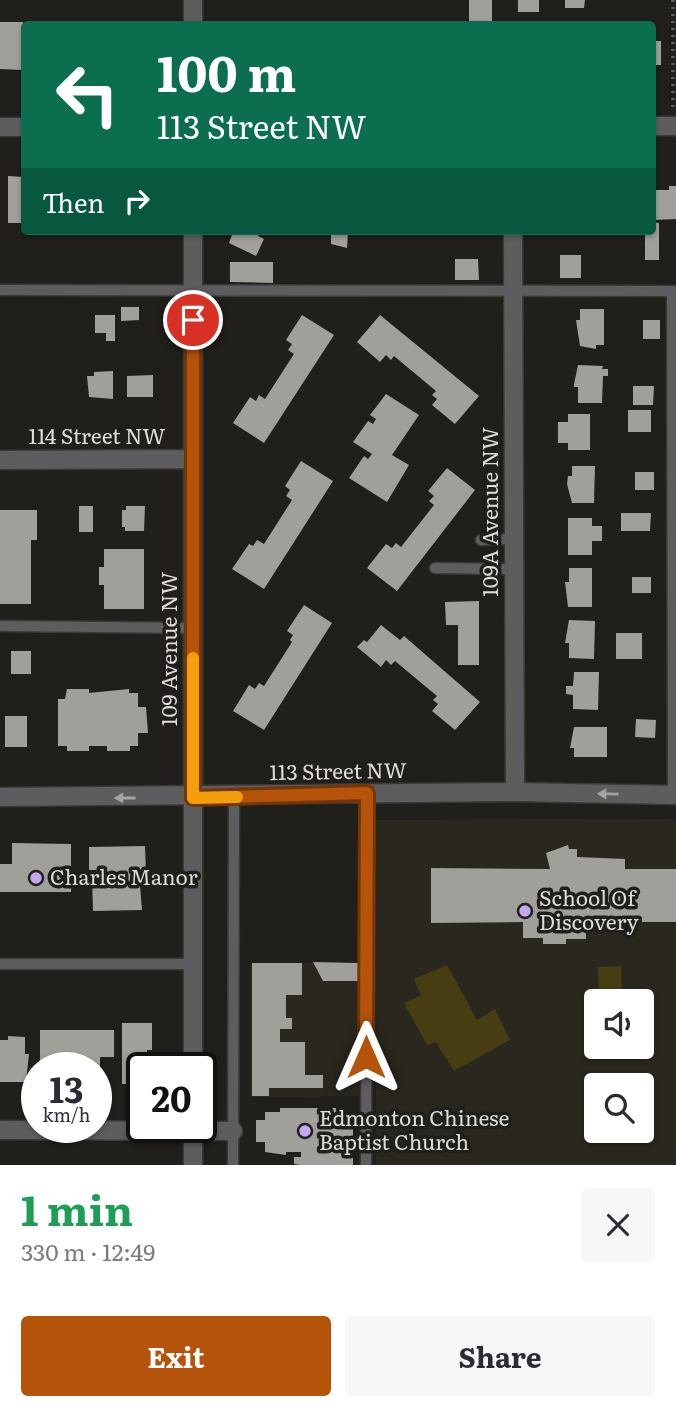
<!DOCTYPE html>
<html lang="en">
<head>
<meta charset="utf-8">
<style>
  :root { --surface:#fff; --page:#f7f7f7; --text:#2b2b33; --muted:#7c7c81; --accent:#b45309 }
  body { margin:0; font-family:Literata,serif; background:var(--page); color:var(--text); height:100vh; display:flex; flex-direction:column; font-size:26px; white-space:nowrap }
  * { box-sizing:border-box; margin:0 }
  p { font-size:23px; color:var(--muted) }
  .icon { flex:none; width:38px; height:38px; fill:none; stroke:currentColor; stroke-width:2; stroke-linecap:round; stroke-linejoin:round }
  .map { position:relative; height:1165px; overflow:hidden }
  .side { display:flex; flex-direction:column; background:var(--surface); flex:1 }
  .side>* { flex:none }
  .guide { position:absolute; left:21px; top:21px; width:635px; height:214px; border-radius:7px; box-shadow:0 2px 5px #0004; background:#0b6e4f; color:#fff; overflow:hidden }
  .fabs { position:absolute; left:584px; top:989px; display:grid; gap:14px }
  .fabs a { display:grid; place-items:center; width:70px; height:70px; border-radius:7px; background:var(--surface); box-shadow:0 2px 5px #0004; font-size:35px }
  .speed { position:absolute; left:21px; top:1052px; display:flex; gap:14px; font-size:35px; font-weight:700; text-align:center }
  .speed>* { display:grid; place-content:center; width:91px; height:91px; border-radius:50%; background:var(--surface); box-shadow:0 2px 5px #0004; line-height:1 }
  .speed small { font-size:18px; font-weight:400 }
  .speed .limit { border:4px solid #111; border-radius:10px; background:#fff; color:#111 }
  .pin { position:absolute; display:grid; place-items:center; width:60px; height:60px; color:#fff; margin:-30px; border:4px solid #fff; border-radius:50%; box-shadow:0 2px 7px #0007 }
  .me { position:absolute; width:77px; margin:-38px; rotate:0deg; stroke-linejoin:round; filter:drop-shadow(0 0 5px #0008) }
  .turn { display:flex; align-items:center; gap:24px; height:147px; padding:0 21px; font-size:32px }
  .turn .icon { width:91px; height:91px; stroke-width:2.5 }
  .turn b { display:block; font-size:49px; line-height:60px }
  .then { display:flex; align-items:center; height:66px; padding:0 21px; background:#0003; gap:14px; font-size:26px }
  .round { display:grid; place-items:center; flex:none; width:74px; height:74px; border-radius:7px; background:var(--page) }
  .headline { display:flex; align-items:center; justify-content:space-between; height:119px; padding:0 21px }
  h1 { font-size:42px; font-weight:700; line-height:52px; color:#1e9e55 }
  .primary-button { display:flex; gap:14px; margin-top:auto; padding:14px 21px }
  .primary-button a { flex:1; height:80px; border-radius:7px; background:var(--accent); color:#fff; font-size:28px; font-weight:700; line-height:80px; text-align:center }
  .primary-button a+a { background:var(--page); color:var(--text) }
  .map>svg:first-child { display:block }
  .built { fill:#2a281e; fill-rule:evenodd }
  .green { fill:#463e12 }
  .building { fill:#a09f99 }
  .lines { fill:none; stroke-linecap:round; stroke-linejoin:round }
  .lane-casing { stroke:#3a3936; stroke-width:13 }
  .street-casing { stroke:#3a3936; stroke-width:21 }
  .path { stroke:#605f5b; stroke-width:3.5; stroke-dasharray:2 5; stroke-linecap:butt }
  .lane { stroke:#5d5d5f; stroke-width:10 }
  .street { stroke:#5d5d5f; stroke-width:18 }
  .oneway { fill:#a3a3a2 }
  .route-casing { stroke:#753606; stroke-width:18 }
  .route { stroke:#b45309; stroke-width:12 }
  .slow { stroke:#f59e0b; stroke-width:12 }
  .poi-dot { fill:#c3a7f2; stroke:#201f1b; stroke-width:2.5 }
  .labels { text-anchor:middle; stroke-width:7; stroke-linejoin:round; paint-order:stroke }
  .street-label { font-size:21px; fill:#dcdcd9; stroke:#201f1b }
  .poi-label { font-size:21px; fill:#dcdcd9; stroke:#201f1b; text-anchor:start }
</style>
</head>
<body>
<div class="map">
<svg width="676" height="1165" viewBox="0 0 676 1165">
  <rect width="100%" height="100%" fill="#201f1b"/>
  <path class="built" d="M676,819V1165H376L374,820ZM597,1001H642V1046H597ZM597,1085H642V1130H597Z
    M250,963H359V1096L250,1097Z"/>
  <path class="green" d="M447,965L477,1020L495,1009L510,1040L454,1071L436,1042L427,1045L404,1003L421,995L414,979Z
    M621,966L622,999L599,1000L598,967Z"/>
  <path class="building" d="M469,0H492V21H469Z
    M518,0H539V12H518Z
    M565,0H585L584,8H565Z
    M0,22H23L22,70L0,69Z
    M653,33H656V41H661V65H653Z
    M8,176L24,177V223H8Z
    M669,186H676V219L654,220V190H669Z
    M653,222L659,223V260H645V231H653Z
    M229,231H260L258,236L264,239L256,256L229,243L232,235Z
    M331,231H348L347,248L331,244Z
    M560,255H581V278H560Z
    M455,259H478L479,280H455Z
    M230,262H273V283L230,282Z
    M121,307H139V320L121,321Z
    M580,309H604V345H596V349L580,346L576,320H580Z
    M95,315H115V341H106V333H95Z
    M302,315L334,335L264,443L233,423L250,397L256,401L259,395L265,399L294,354L288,350L292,344L286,340Z
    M380,315L479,396L455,424L432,405L437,399L432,395L436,391L394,356L391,360L386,355L380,362L357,342Z
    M643,320H660V339H643Z
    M578,365L603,366L602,369H608V376H603L602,403H578V387H574V384Z
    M113,371V399L89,397L87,376H94V372Z
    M153,375V397H127V376Z
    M633,386H654L653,405H633Z
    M386,394L419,415L392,455L409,465L387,502L349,478L364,456L368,459L372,454L353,442L368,421L373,424L376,419L370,415Z
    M628,410H651V432H628Z
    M568,414H590V450H568V443H558V422H568Z
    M301,461L333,481L264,589L232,569L249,544L253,546L257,540L264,544L292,500L286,496L290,490L285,486Z
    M572,466H595L594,503H572L567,484L568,476H572Z
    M447,468L475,490L397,591L367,568L386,544L392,548L396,543L401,547L434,505L429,501L434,496L428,491Z
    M635,472H654V490H635Z
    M79,506H93V532H79Z
    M126,506H145L144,531H125V527H122V510H126Z
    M0,510H37V540H31V604H0Z
    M621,513H651L650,531H621Z
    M568,518H592V526H602V541H592V555H568Z
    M104,549H144V609H104V585H99V567H104Z
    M569,568H592V607H568L565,582H569Z
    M632,577H651V593H632Z
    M479,601V665H458V625H446L445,602Z
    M304,605L332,623L264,730L233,711L249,685L255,689L259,683L264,686L292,642L290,640L293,635L287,631Z
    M569,620L595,621L594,659L569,658V643H565Z
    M381,625L400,640L404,636L480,702L455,730L432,711L438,704L433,700L437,696L395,661L391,665L386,660L381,667L357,647L364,640L367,642Z
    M616,633H642V659H616Z
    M11,651H31V674H11Z
    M574,672H599L598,710L573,709V695L566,694V686H573Z
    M67,689H89V693L129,689V693H138V707H146L148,733H138V746H130V751H107V746H89V751H67V746H58V699H65Z
    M5,716H27V747H5Z
    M636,719L656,720L655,738L635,737Z
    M574,727H607V757H574V748H570Z
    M12,843L71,844V892H0V864H12Z
    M568,845L569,849H577V857L625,859V869H676V922H586V939H566V944H543V938H523V922L431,923V868L550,869L546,853Z
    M145,846L146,873H139L142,910L93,911L92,876H96V870H89V847Z
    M313,962L358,963V981H323Z
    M252,963H302V995H286V1018H292V1029H280V1042H305V1075H323V1088H269V1096H252Z
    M122,1023H152V1050H147V1058H154V1068H142V1084H122Z
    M40,1030H114V1057H100V1078H96V1068H40Z
    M8,1036L25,1037V1054H29L26,1082H0V1040H8Z
    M280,1108H336V1112H353V1165H301L294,1164V1157H301V1152H286V1155L265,1152V1142H256V1120H265V1112H280Z"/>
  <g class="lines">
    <defs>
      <path id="lane" d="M0,290L676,291
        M672,291L673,795
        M481,540L513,539
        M435,568L514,569
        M0,626L193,628
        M0,964H193
        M233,1165L234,797
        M366,1165L367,793"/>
      <path id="street" d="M193,0V24
        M653,126H676
        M0,127H24
        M513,231L515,792
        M0,460L193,459
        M0,797L515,792L676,795
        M193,1068V231
        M193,1127V1165
        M0,1130L233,1131"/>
    </defs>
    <use href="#lane" class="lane-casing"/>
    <use href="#street" class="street-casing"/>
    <path class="path" d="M673,0V110"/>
    <use href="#lane" class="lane"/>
    <use href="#street" class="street"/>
  </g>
  <defs><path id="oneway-solid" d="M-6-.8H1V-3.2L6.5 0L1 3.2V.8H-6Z" transform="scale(1.75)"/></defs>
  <g class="oneway">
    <use href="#oneway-solid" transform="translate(608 794) rotate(-179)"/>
    <use href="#oneway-solid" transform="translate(125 798) rotate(-180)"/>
  </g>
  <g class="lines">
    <defs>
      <path id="route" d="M193,320V798L367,793L366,1057"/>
    </defs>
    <use href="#route" class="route-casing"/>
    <use href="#route" class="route"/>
    <path class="slow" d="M193,658V798L237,797"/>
  </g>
  <g class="poi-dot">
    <circle cx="36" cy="878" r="7"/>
    <circle cx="525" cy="911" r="7"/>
    <circle cx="305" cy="1131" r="7"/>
  </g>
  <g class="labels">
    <g class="street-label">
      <text x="97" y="444">114 Street NW</text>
      <text transform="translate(491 512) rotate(-90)" y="7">109A Avenue NW</text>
      <text transform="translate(170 649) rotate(-90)" y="7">109 Avenue NW</text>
      <text transform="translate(338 772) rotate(-1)" y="7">113 Street NW</text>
    </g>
    <g class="poi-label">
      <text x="50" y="885">Charles Manor</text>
      <text x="539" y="906">School Of<tspan x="539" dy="24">Discovery</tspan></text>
      <text x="319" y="1126">Edmonton Chinese<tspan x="319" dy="24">Baptist Church</tspan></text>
    </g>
  </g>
</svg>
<div class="fabs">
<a><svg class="icon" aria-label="sound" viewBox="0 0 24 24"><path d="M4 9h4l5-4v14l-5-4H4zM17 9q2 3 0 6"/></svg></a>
<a><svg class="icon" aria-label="search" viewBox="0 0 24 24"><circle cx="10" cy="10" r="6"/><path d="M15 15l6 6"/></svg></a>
</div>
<div class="speed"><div>13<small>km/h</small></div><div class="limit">20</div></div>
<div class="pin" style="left:193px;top:320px;background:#d93025"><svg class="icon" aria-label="arrive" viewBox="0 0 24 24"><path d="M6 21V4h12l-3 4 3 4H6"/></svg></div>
<svg class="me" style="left:366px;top:1057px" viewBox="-20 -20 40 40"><path d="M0-17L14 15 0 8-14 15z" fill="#b45309" stroke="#fff" stroke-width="4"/></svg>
<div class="guide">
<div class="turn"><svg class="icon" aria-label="left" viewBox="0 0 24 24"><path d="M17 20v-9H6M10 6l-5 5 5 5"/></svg><div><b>100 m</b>113 Street NW</div></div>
<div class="then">Then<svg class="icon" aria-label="right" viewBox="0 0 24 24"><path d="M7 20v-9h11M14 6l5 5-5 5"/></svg></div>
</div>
</div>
<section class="side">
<div class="headline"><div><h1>1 min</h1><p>330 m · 12:49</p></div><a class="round"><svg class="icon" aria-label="close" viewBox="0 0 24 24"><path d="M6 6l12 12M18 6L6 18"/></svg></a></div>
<div class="primary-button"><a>Exit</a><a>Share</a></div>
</section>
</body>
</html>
